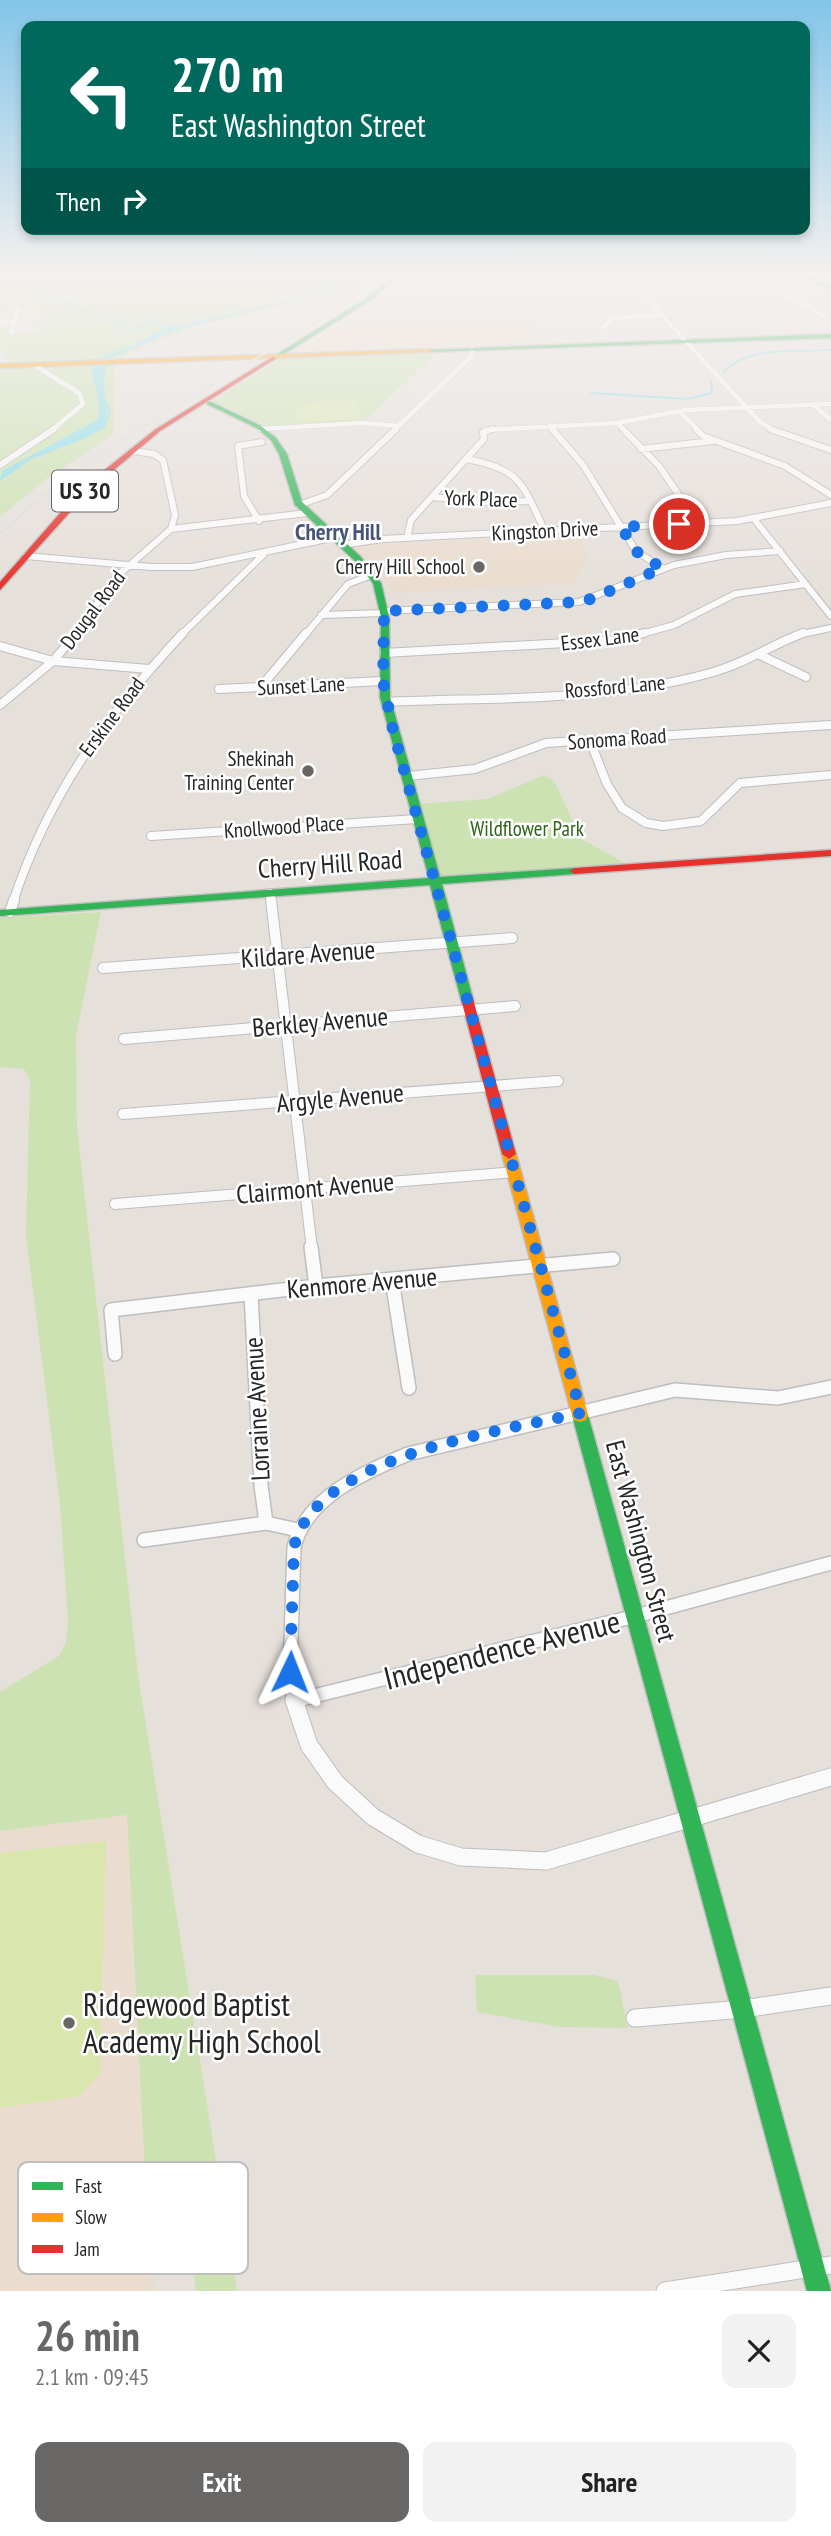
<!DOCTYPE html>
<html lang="en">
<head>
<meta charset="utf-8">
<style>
  :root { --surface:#fff; --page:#f2f2f2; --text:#222; --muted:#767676; --accent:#696765 }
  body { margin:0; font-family:"PT Sans Narrow",sans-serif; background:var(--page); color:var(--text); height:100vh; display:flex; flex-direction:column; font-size:26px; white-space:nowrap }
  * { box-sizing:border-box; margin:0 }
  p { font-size:23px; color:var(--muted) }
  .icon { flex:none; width:38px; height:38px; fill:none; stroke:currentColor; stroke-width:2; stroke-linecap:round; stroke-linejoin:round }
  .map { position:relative; height:2291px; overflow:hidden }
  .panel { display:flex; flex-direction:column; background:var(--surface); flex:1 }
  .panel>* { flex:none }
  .top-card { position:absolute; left:21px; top:21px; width:789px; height:214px; border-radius:14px; box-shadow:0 4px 10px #0003; background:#00695c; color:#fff; overflow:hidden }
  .pin { position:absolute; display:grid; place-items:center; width:60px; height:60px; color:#fff; margin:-30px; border:4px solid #fff; border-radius:50%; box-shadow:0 2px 7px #0007 }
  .me { position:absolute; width:77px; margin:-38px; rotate:2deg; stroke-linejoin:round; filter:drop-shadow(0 0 5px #0008) }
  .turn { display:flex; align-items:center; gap:24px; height:147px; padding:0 35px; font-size:32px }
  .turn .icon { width:91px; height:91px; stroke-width:2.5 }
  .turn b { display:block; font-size:49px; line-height:60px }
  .then { display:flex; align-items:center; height:66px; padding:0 35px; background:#0003; gap:14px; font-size:26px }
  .round { display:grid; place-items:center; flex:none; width:74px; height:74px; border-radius:14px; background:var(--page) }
  .headline { display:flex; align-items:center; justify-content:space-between; height:119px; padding:0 35px }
  h1 { font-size:42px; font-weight:700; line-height:52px; color:var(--accent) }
  .primary-button { display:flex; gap:14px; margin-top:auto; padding:14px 35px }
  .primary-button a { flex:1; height:80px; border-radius:14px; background:var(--accent); color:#fff; font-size:28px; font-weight:700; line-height:80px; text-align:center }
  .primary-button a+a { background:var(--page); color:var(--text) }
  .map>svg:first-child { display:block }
  .education { fill:#eaddcf }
  .green { fill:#cce2b2 }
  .pitch { fill:#d9e7af }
  .water { fill:#8bdeeb }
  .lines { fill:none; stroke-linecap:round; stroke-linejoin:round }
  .stream { stroke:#8bdeeb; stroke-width:2 }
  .street-far5-casing { stroke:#bfbdbd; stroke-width:5 }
  .street-far4-casing { stroke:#bfbdbd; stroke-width:8 }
  .street-far3-casing { stroke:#bfbdbd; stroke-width:10 }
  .street-far2-casing { stroke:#bfbdbd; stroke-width:12 }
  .street-far1-casing { stroke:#bfbdbd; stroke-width:16 }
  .street-casing { stroke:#bfbdbd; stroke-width:19 }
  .fast-casing { stroke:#bfbdbd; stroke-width:3 }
  .slow-casing { stroke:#bfbdbd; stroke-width:3 }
  .jam-casing { stroke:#bfbdbd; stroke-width:3 }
  .street-far5 { stroke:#fbfafa; stroke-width:4.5 }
  .street-far4 { stroke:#fbfafa; stroke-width:6 }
  .street-far3 { stroke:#fbfafa; stroke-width:8 }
  .street-far2 { stroke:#fbfafa; stroke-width:10 }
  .street-far1 { stroke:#fbfafa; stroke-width:13 }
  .street { stroke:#fbfafa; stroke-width:17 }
  .fast { fill:#30b455; fill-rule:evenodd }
  .slow { fill:#ff9f0a; fill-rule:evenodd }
  .jam { fill:#e5322d; fill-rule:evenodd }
  .rail { stroke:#dcdcdd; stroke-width:2 }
  .route { stroke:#1a73e8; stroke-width:12; stroke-dasharray:0 21.6 }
  .poi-dot { fill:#696765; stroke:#fff; stroke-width:2.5 }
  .labels { text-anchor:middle; stroke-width:5; stroke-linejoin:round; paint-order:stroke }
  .far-street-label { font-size:21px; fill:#262626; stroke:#fff }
  .far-poi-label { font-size:21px; fill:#262626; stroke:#fff; text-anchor:end }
  .far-park-label { font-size:21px; fill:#2f6416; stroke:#fff }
  .far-neighbourhood-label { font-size:23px; font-weight:bold; fill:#465578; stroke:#fff }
  .shield { fill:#fff; stroke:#676767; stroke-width:2 }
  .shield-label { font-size:24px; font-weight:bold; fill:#262626 }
  .street-label { font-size:26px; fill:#262626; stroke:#fff }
  .near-street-label { font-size:32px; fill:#262626; stroke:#fff }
  .near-poi-label { font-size:32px; fill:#262626; stroke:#fff; text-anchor:start }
  .key { fill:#fff; stroke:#bebebe; stroke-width:2 }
  .key-label { font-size:19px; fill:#262626 }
</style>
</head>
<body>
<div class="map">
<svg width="831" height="2291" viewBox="0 0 831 2291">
  <rect width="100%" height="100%" fill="#e6e0db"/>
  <path class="education" d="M415,273H591L520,345L294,353L377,301Z
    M581,534L590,563L580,571L575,583L391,593L384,578L352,546Z
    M127,1815L147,2215L156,2291H0V1831Z"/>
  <path class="green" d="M0,273H381L349,297H319L199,325L164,338L115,361V351L96,361L17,364L4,356L9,351H0V328H6L5,334L36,333L42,308L0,311Z
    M439,351L362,423L269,427L212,402L284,357Z
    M115,363L113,434L46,479L0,517V368Z
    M545,775L555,782L580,838L630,866L437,879L417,804L488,799Z
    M101,912L76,1036L77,1127L138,1675L237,2291H196L186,2225C172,2223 162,2215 147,2216L127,1815L0,1831V1692L59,1656L66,1643L68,1622L60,1504L26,1235L30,1080L24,1069L0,1067V918Z
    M475,1975H594L618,1981L628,2028L559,2027L477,2012Z"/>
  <path class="pitch" d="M525,273H585L574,284H569L515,279Z
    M345,399H355L362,419L296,422L297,409L302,405Z
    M106,1841L100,2074L79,2096L0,2108V1853Z"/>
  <path class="water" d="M327,273H338L328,287L312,297L184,328L115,356C91,377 114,403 104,427L88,437L30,460L0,481L2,471L96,421C105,406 94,387 91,371C98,351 120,351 137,344C147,339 154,332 165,328L312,295Z"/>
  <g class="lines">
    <path class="stream" d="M7,273L14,279L32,277L34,282L54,281L51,288L40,295L76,304L75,310L114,316V323H130L122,327L128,331L159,322L169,329
      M723,373C747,345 797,352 831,350
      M591,393L687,399L712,393L711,381
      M99,430L104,427L110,412L104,400"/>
    <defs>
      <path id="street-far5" d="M658,273L644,291L646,298L759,421L773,430
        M647,287C715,285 769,277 828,319
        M0,322L15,321
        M603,328L613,318L662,315
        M11,333L18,309
        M34,365L79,393L83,404L52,430
        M812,404L831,420
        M679,411L698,430
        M617,423L624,430
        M550,426L554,430
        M261,429L361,423L399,426
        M394,430L472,356V349
        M485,430L617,423L685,410L831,404"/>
      <path id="street-far4" d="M261,429H265
        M552,429L583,465L636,551L662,568
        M623,429L659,466L698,523
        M696,429L703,436L785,466L831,495
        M770,429L831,450
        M641,449L713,441
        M466,459C522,469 522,484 545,531
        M0,465L54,429
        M432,497L484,502L529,501
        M299,505L327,495L396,429
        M754,519L831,616
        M259,521L244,496L238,446L262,442
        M171,529L307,513
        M407,538L411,520L484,439L483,432L493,429
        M341,545L383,539L737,521L831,503
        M26,556L151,567H192L332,538
        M384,611L579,602L674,565L726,555L780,551
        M321,615L384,613
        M75,635L115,578L171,529L175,515L163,460L154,454L133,451
        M181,635L264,554
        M305,635L348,584L372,575
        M638,635L674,625L735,594L806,584
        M798,635L831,628"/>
      <path id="street-far3" d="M0,646L53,661L149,669
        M384,653L620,640L644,633
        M760,655L806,677
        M260,688L306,633
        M219,689L383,681
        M388,702C494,697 607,702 710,673C744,664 771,645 803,633
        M0,705L53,661L77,633
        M590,741L607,784L622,808L646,823L663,826L701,821L740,783L831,775
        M408,776L475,769L546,743L831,725
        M151,836L417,819
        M270,893L271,902
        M13,902C49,793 106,716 183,633"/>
      <path id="street-far2" d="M271,900L312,1249
        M10,912L14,900
        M103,968L512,938
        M124,1039L515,1006
        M123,1114L558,1081
        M115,1204L515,1172"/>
      <path id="street-far1" d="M311,1247L316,1286
        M392,1280L409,1388
        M251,1294L261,1485L266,1523
        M115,1354L111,1310L316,1286L613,1259
        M144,1540L266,1523L298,1530
        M294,1701L636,1616L831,1563
        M294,1702L290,1672L294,1547C306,1497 365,1472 408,1454L675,1390L778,1398L831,1387"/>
      <path id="street" d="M294,1700L309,1745L335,1782L373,1817L418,1844L461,1857L546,1861L831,1777
        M294,1701L298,1700
        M635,2018L743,2009L831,1996
        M665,2291L831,2265"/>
      <path id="fast" d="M398,273H404L368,302L276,359L271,358L364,300Z
        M792,273H798L831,285V289Z
        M831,334V338L430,352L427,350Z
        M207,402H211L261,426L276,438L287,454L302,502L360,556L381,583L389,617L390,697L440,877L575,868L581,871L575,874L442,884L473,999L471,1002H463L461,999L430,885L0,916V910L429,878L380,697L381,617L373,583L354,560L295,505L279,454L271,440L257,428L207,404Z
        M580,1408L586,1410L588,1415L831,2291H807L572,1415L574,1410Z"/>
      <path id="slow" d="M432,349L430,352L0,368V364Z
        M509,1149L516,1154L588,1415L586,1420L580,1422L574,1420L572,1415L502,1154Z"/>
      <path id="jam" d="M272,357L277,358L160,431L88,492L0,590V582L82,488L156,429Z
        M831,850V856L575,874L569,871L575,868Z
        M467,995L473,999L516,1154L509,1159L502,1154L461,999Z"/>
    </defs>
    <use href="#street-far5" class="street-far5-casing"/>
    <use href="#street-far4" class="street-far4-casing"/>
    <use href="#street-far3" class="street-far3-casing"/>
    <use href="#street-far2" class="street-far2-casing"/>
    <use href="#street-far1" class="street-far1-casing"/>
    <use href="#street" class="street-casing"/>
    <use href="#fast" class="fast-casing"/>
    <use href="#slow" class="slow-casing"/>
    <use href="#jam" class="jam-casing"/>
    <use href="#street-far5" class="street-far5"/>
    <use href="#street-far4" class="street-far4"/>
    <use href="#street-far3" class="street-far3"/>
    <use href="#street-far2" class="street-far2"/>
    <use href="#street-far1" class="street-far1"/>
    <use href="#street" class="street"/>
    <use href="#fast" class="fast"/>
    <use href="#slow" class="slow"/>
    <use href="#jam" class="jam"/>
    <path class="rail" d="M0,534C78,461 168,411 259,357C303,330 350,306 389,273"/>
  </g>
  <linearGradient id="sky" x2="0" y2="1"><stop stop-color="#83c5e9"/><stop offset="0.46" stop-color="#f4f1ef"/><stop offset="1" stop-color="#f4f1ef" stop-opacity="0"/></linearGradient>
  <rect width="831" height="593" fill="url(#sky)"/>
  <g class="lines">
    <path class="route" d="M290,1672L294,1547C315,1455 503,1431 581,1413L393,730L383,681L384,611L579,602L594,598L662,568L638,553L621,527L679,524"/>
  </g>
  <g class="poi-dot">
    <circle cx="479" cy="567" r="7"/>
    <circle cx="308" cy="771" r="7"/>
    <circle cx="69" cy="2023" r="7"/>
  </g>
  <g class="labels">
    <g class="far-street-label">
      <text transform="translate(481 499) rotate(2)" y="7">York Place</text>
      <text transform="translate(545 531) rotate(-3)" y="7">Kingston Drive</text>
      <text transform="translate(93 610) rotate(-53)" y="7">Dougal Road</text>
      <text transform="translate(600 639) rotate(-7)" y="7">Essex Lane</text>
      <text transform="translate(301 686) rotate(-3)" y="7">Sunset Lane</text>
      <text transform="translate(615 687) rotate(-5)" y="7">Rossford Lane</text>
      <text transform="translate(112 717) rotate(-53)" y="7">Erskine Road</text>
      <text transform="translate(617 739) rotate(-4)" y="7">Sonoma Road</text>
      <text transform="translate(284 827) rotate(-4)" y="7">Knollwood Place</text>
    </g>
    <g class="far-poi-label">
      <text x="465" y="574">Cherry Hill School</text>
      <text x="294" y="766">Shekinah<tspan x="294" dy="24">Training Center</tspan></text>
    </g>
    <g class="far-park-label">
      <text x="527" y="836">Wildflower Park</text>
    </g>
    <g class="far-neighbourhood-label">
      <text x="338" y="540">Cherry Hill</text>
    </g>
    <rect class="shield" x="52" y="470.5" width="66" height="41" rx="5"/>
    <g class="shield-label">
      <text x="85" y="499">US 30</text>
    </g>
    <g class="street-label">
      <text transform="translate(330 864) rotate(-4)" y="9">Cherry Hill Road</text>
      <text transform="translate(308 954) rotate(-4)" y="9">Kildare Avenue</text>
      <text transform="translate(320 1022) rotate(-5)" y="9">Berkley Avenue</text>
      <text transform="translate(340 1098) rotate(-5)" y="9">Argyle Avenue</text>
      <text transform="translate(315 1188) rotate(-5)" y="9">Clairmont Avenue</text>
      <text transform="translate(362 1283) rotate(-5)" y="9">Kenmore Avenue</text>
      <text transform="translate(257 1409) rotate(-93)" y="9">Lorraine Avenue</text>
      <text transform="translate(641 1541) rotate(75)" y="9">East Washington Street</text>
    </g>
    <g class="near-street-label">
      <text transform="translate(502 1650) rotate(-14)" y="11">Independence Avenue</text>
    </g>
    <g class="near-poi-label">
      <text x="83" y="2016">Ridgewood Baptist<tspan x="83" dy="37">Academy High School</tspan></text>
    </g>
  </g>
  <rect x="18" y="2162" width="230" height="112" rx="10" class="key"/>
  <rect x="32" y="2182" width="31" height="8" fill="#30b455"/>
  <rect x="32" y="2213" width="31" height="9" fill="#ff9f0a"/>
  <rect x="32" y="2245" width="31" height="8" fill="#e5322d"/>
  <g class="key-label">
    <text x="75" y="2193">Fast</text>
    <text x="75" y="2224">Slow</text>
    <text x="75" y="2256">Jam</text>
  </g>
</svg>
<div class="pin" style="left:679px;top:524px;background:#d93025"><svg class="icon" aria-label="arrive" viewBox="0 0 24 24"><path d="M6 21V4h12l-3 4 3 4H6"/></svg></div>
<svg class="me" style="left:290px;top:1672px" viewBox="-20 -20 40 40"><path d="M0-17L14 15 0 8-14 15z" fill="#1a73e8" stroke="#fff" stroke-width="4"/></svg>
<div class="top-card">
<div class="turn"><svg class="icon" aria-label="left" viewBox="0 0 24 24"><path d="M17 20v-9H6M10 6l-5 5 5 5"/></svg><div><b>270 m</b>East Washington Street</div></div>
<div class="then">Then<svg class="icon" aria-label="right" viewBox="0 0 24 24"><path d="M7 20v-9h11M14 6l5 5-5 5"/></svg></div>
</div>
</div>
<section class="panel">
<div class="headline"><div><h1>26 min</h1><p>2.1 km · 09:45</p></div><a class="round"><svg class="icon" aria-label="close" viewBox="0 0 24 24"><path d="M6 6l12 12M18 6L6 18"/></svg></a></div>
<div class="primary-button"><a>Exit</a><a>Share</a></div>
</section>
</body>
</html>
